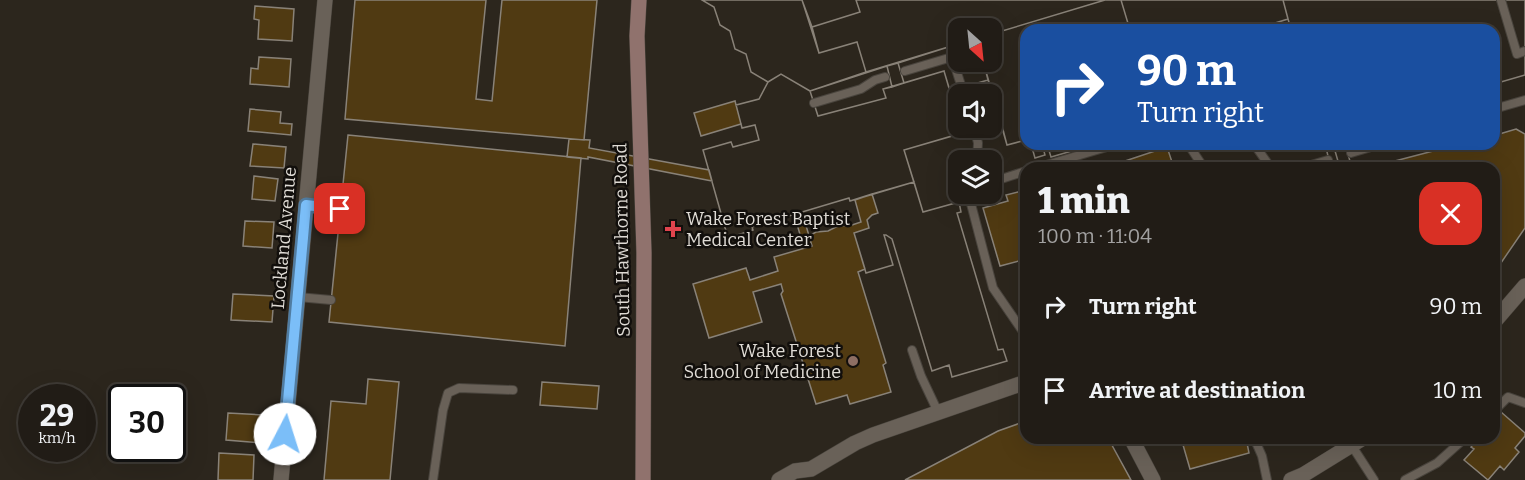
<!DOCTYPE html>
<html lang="en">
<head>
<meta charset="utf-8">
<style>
  :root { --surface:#211c16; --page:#29251f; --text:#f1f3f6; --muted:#a2a1a1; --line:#3e3a35 }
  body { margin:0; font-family:Bitter,serif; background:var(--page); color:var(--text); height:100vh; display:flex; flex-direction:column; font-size:22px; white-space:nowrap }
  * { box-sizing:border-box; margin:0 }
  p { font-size:20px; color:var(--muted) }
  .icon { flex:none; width:33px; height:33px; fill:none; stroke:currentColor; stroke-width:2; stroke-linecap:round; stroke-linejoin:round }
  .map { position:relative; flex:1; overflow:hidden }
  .drawer { position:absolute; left:1020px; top:162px; width:480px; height:282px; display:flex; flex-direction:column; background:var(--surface); border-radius:18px; box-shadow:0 6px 24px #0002,0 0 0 2px var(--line) }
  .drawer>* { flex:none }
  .hud { position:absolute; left:1020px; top:24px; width:480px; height:126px; border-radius:18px; box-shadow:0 6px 24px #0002,0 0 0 2px var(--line); background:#1a4fa0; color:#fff; overflow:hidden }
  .needle { width:39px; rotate:153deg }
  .buttons { position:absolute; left:948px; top:18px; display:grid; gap:12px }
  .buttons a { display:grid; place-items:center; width:54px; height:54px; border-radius:12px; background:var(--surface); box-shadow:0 6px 24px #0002,0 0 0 2px var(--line); font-size:30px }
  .speed { position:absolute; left:18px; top:384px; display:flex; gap:12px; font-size:30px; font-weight:700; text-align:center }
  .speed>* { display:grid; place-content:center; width:78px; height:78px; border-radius:50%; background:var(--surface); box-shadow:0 6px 24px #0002,0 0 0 2px var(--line); line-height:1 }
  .speed small { font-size:15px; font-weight:400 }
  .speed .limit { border:3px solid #111; border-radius:9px; background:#fff; color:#111 }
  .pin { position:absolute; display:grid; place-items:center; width:51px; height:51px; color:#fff; margin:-26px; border-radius:12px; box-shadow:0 3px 9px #0006 }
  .me { position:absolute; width:66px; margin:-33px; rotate:5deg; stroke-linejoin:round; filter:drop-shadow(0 0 4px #0008) }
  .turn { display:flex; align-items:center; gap:21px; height:126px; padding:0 18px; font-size:27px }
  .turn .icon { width:78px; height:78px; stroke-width:2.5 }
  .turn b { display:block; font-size:42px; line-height:51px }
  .round { display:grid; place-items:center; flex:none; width:63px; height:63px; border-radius:18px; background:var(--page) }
  .head { display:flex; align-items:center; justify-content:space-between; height:102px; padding:0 18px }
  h1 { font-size:36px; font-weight:800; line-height:45px }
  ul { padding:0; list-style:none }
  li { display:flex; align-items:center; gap:18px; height:84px; padding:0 18px }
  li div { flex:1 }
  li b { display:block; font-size:22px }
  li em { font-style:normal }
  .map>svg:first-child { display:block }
  .building { fill:#503a12; stroke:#898278; stroke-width:1.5; fill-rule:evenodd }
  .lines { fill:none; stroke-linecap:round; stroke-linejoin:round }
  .lane-casing { stroke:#49443d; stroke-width:10 }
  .street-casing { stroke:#49443d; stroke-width:16 }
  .secondary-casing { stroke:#49443d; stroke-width:16 }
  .lane { stroke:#696158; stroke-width:8 }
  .street { stroke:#696158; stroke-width:15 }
  .secondary { stroke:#90726d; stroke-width:15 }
  .route-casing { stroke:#507ca1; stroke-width:15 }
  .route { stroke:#7bbef8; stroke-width:10 }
  .health-dot { fill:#e0444e; stroke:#120f0c; stroke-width:2 }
  .education-dot { fill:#8d6e63; stroke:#120f0c; stroke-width:2 }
  .labels { text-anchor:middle; stroke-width:5; stroke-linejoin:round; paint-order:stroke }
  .poi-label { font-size:18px; fill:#dfdbd5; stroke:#120f0c; text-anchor:start }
  .street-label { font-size:18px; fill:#dfdbd5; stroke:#120f0c }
</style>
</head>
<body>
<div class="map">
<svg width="1525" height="480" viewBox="0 0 1525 480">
  <rect width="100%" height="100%" fill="#2c261d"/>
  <path class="building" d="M355,0H486L476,99L492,101L502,0H597L584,140L345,119Z
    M702,0H802L812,27L860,12L856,0H1525V75L1494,84V30H1026V140L1007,145L1001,122L992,124V94H958V128H980L904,150L923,212L959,202L961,212L957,213L998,350L1003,349L1007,361L952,377L949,365L932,371L892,239L886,235H884L893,265L866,273L854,233L869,228L867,220L872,215L878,213L872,194L850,201L849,198L752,227L753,230L728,238L703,150L731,142L733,147L759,140L755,125L742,128L741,124L701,136L694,113L735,101L736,105L759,99L768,82L751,72L746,54L735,49L730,31L720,25L714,7ZM958,28H992V62H965L969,73L985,68L988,80L950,91L944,71L904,83L898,63L958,44ZM887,66L892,87L883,89L886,98L818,116L810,91Z
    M702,0H802L819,53L857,42L866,72L810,91L781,74L768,82L751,72L746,54L735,49L730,31L720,25L714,7Z
    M856,0H1105L992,34V28H958V44L866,72L857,42L819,53L812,27L860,12Z
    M1105,0H1121L1130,30H1026V140L1007,145L985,68L969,73L965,62H992V34Z
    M1121,0H1283L1288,19L1253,30H1130Z
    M1283,0H1525V75L1494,84V30H1291Z
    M255,6L294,9L292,41L258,39L259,20L254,19Z
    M1288,19L1291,30H1253Z
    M259,57L291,59L289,87L250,84L251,68L258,69Z
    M898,63L904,83L892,87L887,66Z
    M944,71L958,119V128H961L962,133L904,150L914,182L850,201L849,198L752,227L753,230L728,238L703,150L731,142L733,147L759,140L755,125L742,128L741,124L701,136L694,113L735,101L736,105L759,99L768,82L781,74L810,91L818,116L886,98L883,89Z
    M988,80L1001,122L992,124V94H958V119L950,91Z
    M735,101L741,124L701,136L694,113Z
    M250,109L281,112L280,123L292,124L291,135L248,131Z
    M961,128H980L962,133Z
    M1516,129L1525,134V228L1494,273V168H1368L1460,144H1494V131L1496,135Z
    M348,135L581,158L565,346L329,322Z
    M569,139L590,140L589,148L709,170L712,181L588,157V159L567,157Z
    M253,144L286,147L284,168L250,166Z
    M1031,144H1042L1045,155L1035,158Z
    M1031,144H1042L1045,155L1035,158Z
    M1047,144H1096L1051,157Z
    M1047,144H1096L1051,157Z
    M1325,144H1345L1352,168H1331Z
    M1325,144H1333L1340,168H1331Z
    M1333,144H1345L1352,168H1340Z
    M1165,147H1167L1174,168H1104L1158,150H1164Z
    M254,176L278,179L275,201L252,199Z
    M914,182L923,212L959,202L961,212L957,213L998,350L1003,349L1007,361L952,377L949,365L932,371L892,239L886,235H884L893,265L866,273L854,233L869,228L867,220L872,215L878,213L872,194Z
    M1026,190V259L1000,266L983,208L1008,201L1006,195Z
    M872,194L878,213L872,215L867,220L869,228L854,233L865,269L858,272L886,363L883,365L891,392L850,404L847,395L816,404L781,294L783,291L781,284L753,292L762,322L709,338L693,284L746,268L750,280L778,271L774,257L812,246L809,236L816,232L828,231L838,226L852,225L861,222L855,200Z
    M802,212L812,246L804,248L794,214Z
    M245,221L274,222L272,248L243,246Z
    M233,294L274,296L272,322L231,320Z
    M368,379L399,382L390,480H324L331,401L366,404Z
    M542,382L599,386L597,409L540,405Z
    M1501,412L1525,433V436L1515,448L1519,452L1504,470L1500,466L1488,480L1464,460L1474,449L1471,447L1479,438H1494V421Z
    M228,413L263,415L261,443L226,440Z
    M1026,421V438H1108L1131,480H905L998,431Z
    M1181,438H1246L1249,453L1190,469Z
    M219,453L254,455L253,480H218Z"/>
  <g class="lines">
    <defs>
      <path id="lane" d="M1501,0L1517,54L1525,51
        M905,71L952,57L961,85
        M814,103L861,89L875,80L885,77
        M1494,109L1525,100
        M975,131L978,143L977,160
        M1188,144L1204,168
        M1254,144L1271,168
        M1351,153L1381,144
        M1036,168L1117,144
        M1301,168L1328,160
        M992,182L1026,171
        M972,194L970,200L993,288L1026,336
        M306,205L340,209
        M298,297L331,300
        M912,350L921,376L938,412
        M1494,411L1508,397L1525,403
        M1254,438L1262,456L1267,480
        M1352,446L1374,480
        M433,480L443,410L448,393L459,388L513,390
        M1405,480L1437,463L1465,438"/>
      <path id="street" d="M1494,322L1525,286
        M1131,438L1153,480
        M281,480L325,0
        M779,480L795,471L811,469L855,443L873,435L1026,382
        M1291,480L1303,475L1363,438"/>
      <path id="secondary" d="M639,0L637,36L644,253L643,480"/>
    </defs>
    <use href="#lane" class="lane-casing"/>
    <use href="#street" class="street-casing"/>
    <use href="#secondary" class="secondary-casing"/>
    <use href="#lane" class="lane"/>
    <use href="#street" class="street"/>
    <use href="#secondary" class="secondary"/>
  </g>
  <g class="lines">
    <defs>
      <path id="route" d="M285,434L306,205L340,209"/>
    </defs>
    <use href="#route" class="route-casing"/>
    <use href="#route" class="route"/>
  </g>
  <path class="health-dot" d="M670 220h6v6h6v6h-6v6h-6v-6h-6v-6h6z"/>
  <circle class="education-dot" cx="853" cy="361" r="6"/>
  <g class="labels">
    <g class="poi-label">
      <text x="686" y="225">Wake Forest Baptist<tspan x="686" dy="21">Medical Center</tspan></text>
      <text x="841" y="357" text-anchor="end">Wake Forest<tspan x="841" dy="21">School of Medicine</tspan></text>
    </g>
    <g class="street-label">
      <text transform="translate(284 238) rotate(-85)" y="6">Lockland Avenue</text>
      <text transform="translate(622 240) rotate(-91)" y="6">South Hawthorne Road</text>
    </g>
  </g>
</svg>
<div class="buttons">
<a><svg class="needle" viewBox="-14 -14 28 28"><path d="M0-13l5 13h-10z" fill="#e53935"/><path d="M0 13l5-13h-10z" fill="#a2a1a1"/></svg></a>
<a><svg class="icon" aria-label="sound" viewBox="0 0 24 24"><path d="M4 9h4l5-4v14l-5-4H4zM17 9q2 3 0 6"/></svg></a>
<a><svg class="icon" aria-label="layers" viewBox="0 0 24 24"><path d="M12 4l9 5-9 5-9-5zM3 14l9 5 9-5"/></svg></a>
</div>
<div class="speed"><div>29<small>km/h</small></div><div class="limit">30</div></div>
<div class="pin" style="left:340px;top:209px;background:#d93025"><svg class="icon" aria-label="arrive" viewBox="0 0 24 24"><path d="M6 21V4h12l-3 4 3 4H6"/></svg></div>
<svg class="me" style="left:285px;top:434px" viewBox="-20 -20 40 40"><circle r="19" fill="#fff"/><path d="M0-13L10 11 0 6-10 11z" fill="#7bbef8"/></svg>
<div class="hud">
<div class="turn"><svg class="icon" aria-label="right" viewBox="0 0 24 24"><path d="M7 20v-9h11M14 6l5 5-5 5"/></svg><div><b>90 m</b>Turn right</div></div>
</div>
<section class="drawer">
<div class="head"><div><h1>1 min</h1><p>100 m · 11:04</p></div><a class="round" style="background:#d93025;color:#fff"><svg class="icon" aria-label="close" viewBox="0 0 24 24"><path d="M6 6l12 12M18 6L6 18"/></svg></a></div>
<ul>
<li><svg class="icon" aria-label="right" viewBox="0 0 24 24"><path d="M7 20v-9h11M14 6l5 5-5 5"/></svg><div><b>Turn right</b></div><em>90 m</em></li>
<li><svg class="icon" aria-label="arrive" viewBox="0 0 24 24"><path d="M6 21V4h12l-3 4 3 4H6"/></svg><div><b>Arrive at destination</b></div><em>10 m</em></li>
</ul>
</section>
</div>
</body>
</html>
